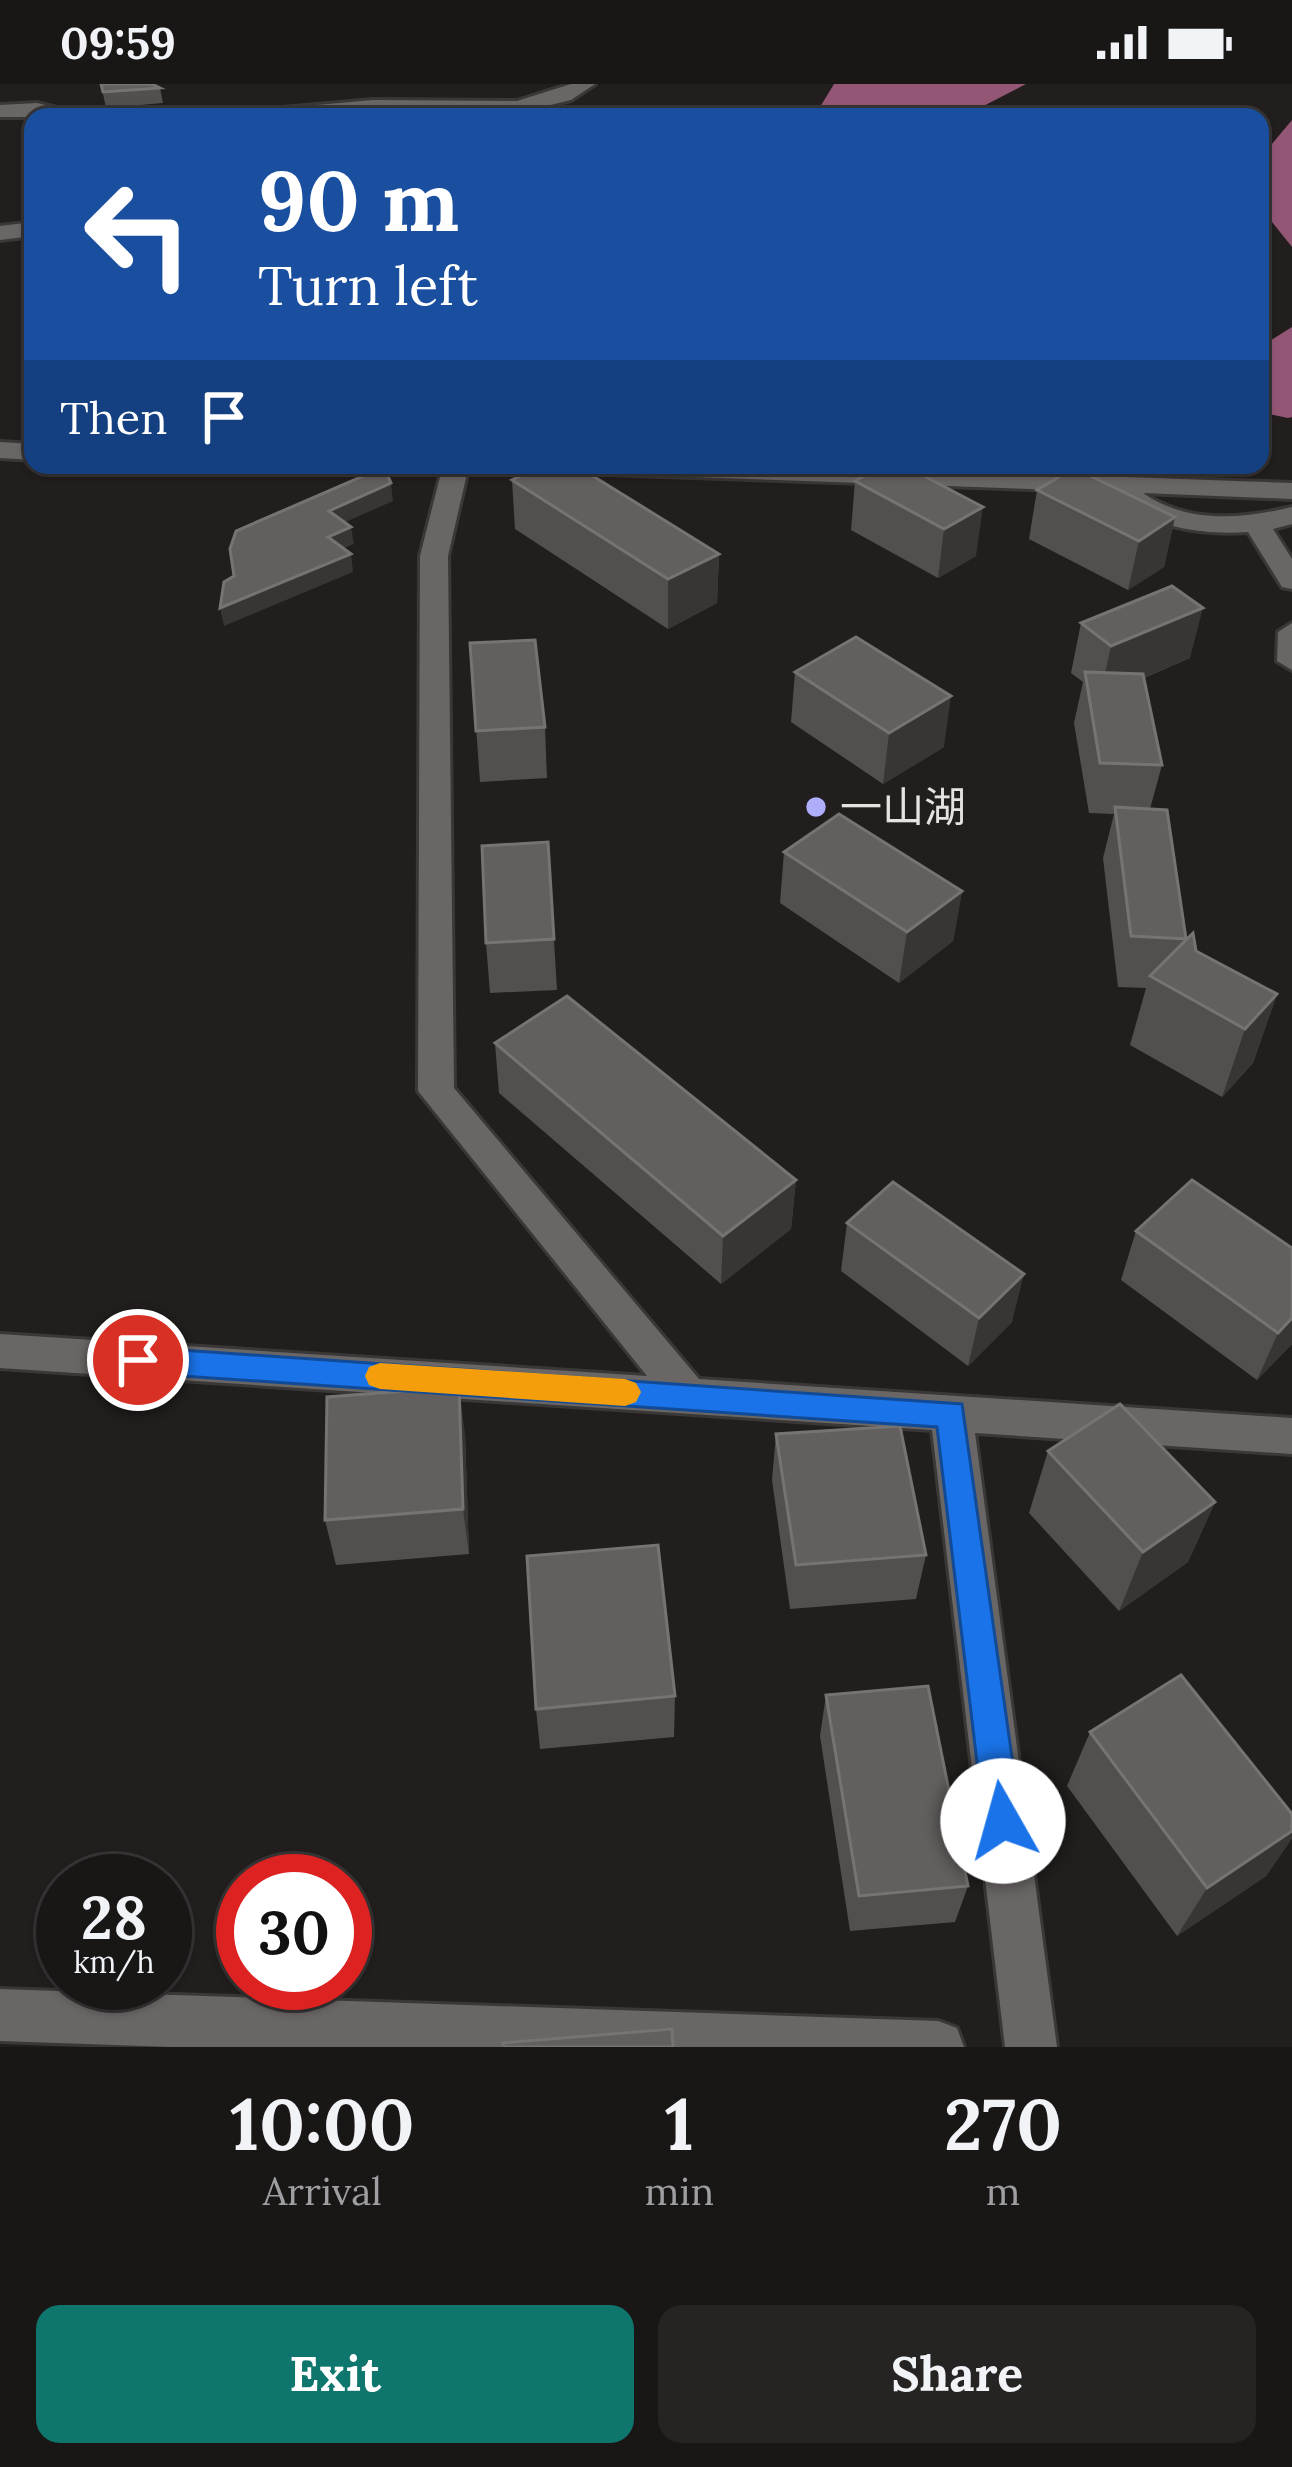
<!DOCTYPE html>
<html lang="en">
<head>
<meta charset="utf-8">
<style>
  :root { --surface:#191616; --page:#262323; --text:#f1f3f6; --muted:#9f9fa1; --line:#373535; --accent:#0f766e }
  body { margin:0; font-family:Lora,"Noto Sans SC",serif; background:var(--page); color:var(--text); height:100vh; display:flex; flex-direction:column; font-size:45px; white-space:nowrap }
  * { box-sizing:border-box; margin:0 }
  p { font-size:39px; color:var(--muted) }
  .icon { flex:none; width:66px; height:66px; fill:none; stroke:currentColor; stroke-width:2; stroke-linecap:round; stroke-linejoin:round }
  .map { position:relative; height:1963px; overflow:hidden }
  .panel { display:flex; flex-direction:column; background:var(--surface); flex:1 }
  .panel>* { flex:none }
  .guide { position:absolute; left:24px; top:24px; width:1245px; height:366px; border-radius:24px; box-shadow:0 3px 9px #0004,0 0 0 3px var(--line); background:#1a4fa0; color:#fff; overflow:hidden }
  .speed { position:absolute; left:36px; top:1770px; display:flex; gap:24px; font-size:60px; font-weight:700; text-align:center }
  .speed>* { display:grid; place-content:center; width:156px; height:156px; border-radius:50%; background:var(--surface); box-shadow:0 3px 9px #0004,0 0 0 3px var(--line); line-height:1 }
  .speed small { font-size:30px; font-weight:400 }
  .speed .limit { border:18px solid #d22; background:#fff; color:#111 }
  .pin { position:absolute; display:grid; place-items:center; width:102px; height:102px; color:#fff; margin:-51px; border:6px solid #fff; border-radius:50%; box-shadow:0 3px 12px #0007 }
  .me { position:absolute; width:132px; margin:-66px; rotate:353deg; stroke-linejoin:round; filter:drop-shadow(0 0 9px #0008) }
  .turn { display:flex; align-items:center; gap:42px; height:252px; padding:0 36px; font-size:54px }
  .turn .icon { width:156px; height:156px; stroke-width:2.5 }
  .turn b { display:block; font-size:84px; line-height:102px }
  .then { display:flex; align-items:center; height:114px; padding:0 36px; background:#0003; gap:24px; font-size:45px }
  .eta { display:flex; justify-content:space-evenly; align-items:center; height:204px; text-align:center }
  .eta b { font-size:72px; font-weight:800; line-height:84px }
  .cta { display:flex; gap:24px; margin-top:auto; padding:24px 36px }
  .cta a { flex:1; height:138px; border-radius:24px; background:var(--accent); color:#fff; font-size:48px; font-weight:800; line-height:138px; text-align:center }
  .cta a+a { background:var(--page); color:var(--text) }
  .status { display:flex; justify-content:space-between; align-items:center; height:84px; padding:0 60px; background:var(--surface); direction:ltr }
  .status svg { height:33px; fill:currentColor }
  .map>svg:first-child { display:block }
  .water { fill:#945675 }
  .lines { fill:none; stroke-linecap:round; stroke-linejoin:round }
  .minor-casing { stroke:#3a3837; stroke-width:6 }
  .minor { fill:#6a6665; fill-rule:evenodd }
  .wall { fill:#534f4f }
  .shaded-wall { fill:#383534 }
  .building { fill:#635f5f; stroke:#777373; stroke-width:3 }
  .route { fill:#1a73e8; stroke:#114b97; stroke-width:3 }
  .slow { fill:#f59e0b }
  .poi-dot { fill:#aeaefb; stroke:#211e1d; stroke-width:4.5 }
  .labels { text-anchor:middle; stroke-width:9; stroke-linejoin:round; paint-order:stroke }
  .poi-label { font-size:42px; fill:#e5e2e2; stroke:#211e1d; text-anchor:start }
</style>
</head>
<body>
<div class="status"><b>09:59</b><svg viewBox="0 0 49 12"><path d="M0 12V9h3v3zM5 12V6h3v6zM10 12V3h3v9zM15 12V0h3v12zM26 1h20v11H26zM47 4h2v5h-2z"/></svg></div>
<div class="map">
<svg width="1292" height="1963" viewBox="0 0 1292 1963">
  <rect width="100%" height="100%" fill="#211e1d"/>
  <path class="water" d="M834,0H1026L962,33H814Z
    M1292,36V163L1260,123V74Z
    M1292,243V333L1288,334L1260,328V263Z"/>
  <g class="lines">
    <defs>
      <path id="minor" d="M571,0H595L571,16L517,29L239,33L249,27L373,16L517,17Z
        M37,19L77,29L80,33H0V21Z
        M33,138V152L0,156V142Z
        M0,358L33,360V376L0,374Z
        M443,381H469L448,472L454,1004L699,1295L1292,1334V1370L975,1349L1057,1963H1005L932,1346L0,1284V1250L647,1292L418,1007L420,472Z
        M566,381H792L1292,399V415L1143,409C1187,440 1242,435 1292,423V440L1273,445L1292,475V505L1282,503L1248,448C1203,451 1157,444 1120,418L1118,408L579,389Z
        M1292,539V586L1277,577L1278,548Z
        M0,1905L938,1937L957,1944L964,1963H172L0,1957Z"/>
    </defs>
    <use href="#minor" class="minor-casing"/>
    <use href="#minor" class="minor"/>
  </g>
  <path class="wall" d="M101,0L160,4L163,19L106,24Z
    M885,381L976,472L938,494L851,446L855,397Z
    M512,396L719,470L717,519L668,545L515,445Z
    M1037,406L1175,433L1164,483L1128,506L1029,455Z
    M1081,539L1190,574L1144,594L1162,681L1150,725L1186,856L1196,867L1277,910L1253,979L1222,1013L1130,961L1146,904L1118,903L1103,774L1114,730L1089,729L1074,639L1083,598L1071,589Z
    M470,559L545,643L547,694L480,698Z
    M795,588L944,663L883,700L791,638Z
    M548,758L557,906L490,909L486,859Z
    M784,768L962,807L953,857L899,899L780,819Z
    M495,959L796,1096L791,1145L721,1200L499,1009Z
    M847,1139L1012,1238L968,1282L841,1187Z
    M1136,1147L1292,1164V1260L1257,1296L1121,1196Z
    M465,1350L469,1470L336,1481L325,1436Z
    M776,1350L926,1471L916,1515L790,1525L772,1396Z
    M1048,1367L1215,1418L1188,1478L1119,1527L1029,1429Z
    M826,1611L968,1802L955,1838L850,1847L820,1652Z
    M675,1612L674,1653L540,1665L536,1625Z
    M1090,1648L1292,1730V1754L1266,1792L1177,1852L1067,1702Z"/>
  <path class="shaded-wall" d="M391,399L393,417L332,444L329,427Z
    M983,423L976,472L938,494L944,445Z
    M1175,433L1164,483L1128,506L1139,457Z
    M351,443L354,460L330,470L328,453Z
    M351,470L353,488L224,542L220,524Z
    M719,470L717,519L668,545V495Z
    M1203,524L1190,574L1100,612L1111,562Z
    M951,612L944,663L883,700L889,649Z
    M962,807L953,857L899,899L907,848Z
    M1277,910L1253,979L1222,1013L1245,945Z
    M796,1096L791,1145L721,1200L723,1152Z
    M1024,1190L1012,1238L968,1282L979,1234Z
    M1292,1234V1260L1257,1296L1278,1249Z
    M459,1303L465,1350L469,1470L463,1425Z
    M1215,1418L1188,1478L1119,1527L1143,1468Z
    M1292,1747V1754L1266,1792L1177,1852L1207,1804Z"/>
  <path class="building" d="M101,0H152L160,4L103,8Z
    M527,25L562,27L560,33H524Z
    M444,27L462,33H442Z
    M544,381H575L719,470L668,495L512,396Z
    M885,381H903L983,423L944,445L855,397Z
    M384,383L391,399L329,427L351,443L328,453L351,470L220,524L224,498L234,492L230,465L236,447Z
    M1074,384L1175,433L1139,457L1037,406Z
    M1172,502L1203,524L1111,562L1081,539Z
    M856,553L951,612L889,649L795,588Z
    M535,556L545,643L476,647L470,559Z
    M1085,588L1143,590L1162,681L1100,679Z
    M1115,723L1167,726L1186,855L1131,852Z
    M839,730L962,807L907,848L784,768Z
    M548,758L554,855L486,859L482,762Z
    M1193,849L1196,867L1277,910L1245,945L1150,892Z
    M567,912L796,1096L723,1152L495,959Z
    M1192,1096L1292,1164V1234L1278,1249L1136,1147Z
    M893,1098L1024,1190L979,1234L847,1139Z
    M459,1303L463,1425L325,1436L327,1313Z
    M1120,1320L1215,1418L1143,1468L1048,1367Z
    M900,1342L926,1471L796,1481L776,1350Z
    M658,1461L675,1612L536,1625L527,1472Z
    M1181,1591L1292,1730V1747L1207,1804L1090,1648Z
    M928,1602L968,1802L859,1812L826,1611Z
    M672,1945L673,1963H504L503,1959Z"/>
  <path class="route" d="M138,1263L962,1320L1021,1737L1016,1750L1003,1756L989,1750L984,1737L937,1343L138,1289L122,1276Z"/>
  <path class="slow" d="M380,1279L625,1295L636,1299L641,1308L636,1318L625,1322L380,1305L369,1301L365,1292L369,1283Z"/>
  <circle class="poi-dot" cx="816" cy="723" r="12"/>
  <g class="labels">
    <g class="poi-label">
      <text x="840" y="738">一山湖</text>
    </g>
  </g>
</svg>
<div class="speed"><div>28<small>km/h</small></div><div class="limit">30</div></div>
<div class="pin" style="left:138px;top:1276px;background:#d93025"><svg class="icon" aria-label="arrive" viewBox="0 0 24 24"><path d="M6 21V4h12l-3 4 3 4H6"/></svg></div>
<svg class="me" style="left:1003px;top:1737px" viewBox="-20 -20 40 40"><circle r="19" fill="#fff"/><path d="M0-13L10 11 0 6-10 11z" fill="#1a73e8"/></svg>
<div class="guide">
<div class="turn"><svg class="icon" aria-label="left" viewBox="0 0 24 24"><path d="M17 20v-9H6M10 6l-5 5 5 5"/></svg><div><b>90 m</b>Turn left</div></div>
<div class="then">Then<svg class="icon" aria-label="arrive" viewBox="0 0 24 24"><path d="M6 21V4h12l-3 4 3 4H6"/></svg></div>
</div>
</div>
<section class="panel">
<div class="eta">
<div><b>10:00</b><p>Arrival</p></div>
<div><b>1</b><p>min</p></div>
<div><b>270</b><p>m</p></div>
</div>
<div class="cta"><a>Exit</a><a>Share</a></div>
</section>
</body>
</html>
